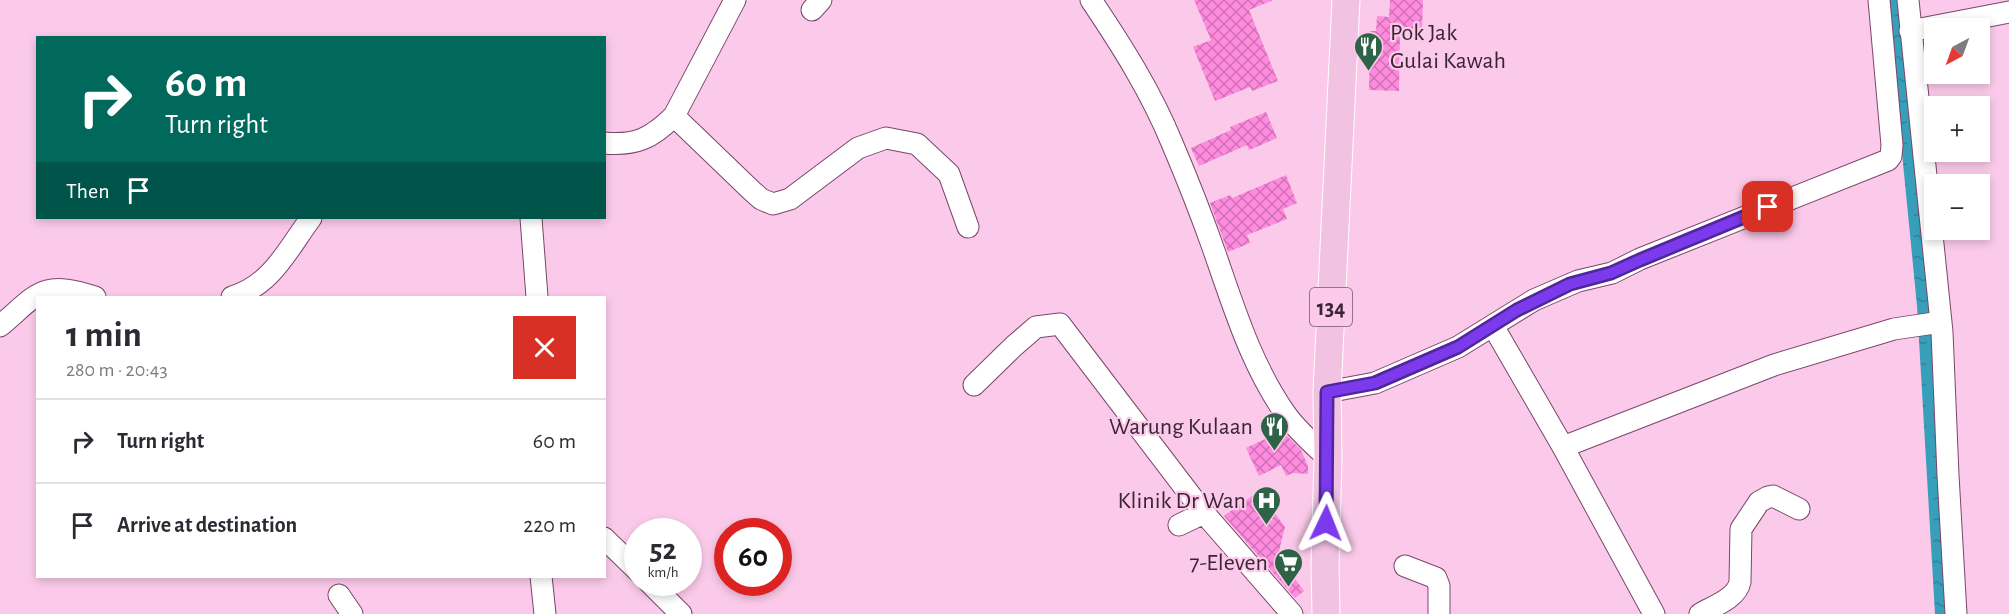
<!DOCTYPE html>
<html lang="en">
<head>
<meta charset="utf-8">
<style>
  :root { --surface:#fff; --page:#f7f7f7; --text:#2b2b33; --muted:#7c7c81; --line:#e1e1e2 }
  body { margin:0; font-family:"Alegreya Sans",sans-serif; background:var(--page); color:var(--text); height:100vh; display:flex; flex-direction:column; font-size:22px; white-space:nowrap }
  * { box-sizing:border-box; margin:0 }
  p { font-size:20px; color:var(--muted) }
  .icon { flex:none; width:33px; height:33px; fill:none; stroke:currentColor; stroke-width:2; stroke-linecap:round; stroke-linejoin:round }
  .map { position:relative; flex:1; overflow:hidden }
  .panel { position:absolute; left:36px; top:296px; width:570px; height:282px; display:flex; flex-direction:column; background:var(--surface); border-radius:0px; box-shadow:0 3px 9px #0003 }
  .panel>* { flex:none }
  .banner { position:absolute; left:36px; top:36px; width:570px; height:183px; border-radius:0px; box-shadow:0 3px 9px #0003; background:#00695c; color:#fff; overflow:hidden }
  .needle { width:39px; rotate:221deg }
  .tools { position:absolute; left:1924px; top:18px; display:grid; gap:12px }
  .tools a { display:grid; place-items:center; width:66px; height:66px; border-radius:0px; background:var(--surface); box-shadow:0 3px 9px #0003; font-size:30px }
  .speed { position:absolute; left:624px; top:518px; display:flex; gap:12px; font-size:30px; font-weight:700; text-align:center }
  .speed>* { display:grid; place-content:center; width:78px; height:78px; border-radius:50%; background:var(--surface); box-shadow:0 3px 9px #0003; line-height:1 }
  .speed small { font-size:15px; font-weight:400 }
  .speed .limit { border:9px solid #d22; background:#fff; color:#111 }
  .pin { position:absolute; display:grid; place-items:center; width:51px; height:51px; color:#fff; margin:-26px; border-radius:12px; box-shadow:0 3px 9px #0006 }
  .me { position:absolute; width:66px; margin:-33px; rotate:2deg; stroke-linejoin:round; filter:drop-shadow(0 0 4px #0008) }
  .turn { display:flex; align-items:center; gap:21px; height:126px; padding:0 30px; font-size:27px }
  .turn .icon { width:78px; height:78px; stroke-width:2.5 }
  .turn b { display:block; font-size:42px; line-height:51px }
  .then { display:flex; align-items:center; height:57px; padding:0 30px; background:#0003; gap:12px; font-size:22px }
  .round { display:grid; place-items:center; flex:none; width:63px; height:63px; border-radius:0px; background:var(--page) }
  .summary { display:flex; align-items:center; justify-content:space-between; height:102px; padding:0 30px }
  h1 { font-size:36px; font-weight:700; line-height:45px }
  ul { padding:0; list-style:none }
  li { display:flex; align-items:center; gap:18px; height:84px; padding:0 30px; border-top:2px solid var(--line) }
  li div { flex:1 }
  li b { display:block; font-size:22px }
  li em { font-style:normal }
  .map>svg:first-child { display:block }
  .water { fill:url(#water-ripples) }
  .building { fill:url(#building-cross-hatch) }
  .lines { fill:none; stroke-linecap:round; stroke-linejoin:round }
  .minor-casing { stroke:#7a466a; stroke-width:23 }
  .major-casing { stroke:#fff; stroke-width:29 }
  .minor { stroke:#fff; stroke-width:21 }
  .major { stroke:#f2c2e3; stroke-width:27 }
  .route-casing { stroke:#51269a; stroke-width:15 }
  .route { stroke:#7c3aed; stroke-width:10 }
  .labels { text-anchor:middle; stroke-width:4.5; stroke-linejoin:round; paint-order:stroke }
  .shield { fill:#fbcaea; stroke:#75566b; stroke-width:1.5 }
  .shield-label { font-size:22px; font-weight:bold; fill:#3b2434 }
  .poi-label { font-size:24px; fill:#3b2434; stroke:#fbcaea; text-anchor:end }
</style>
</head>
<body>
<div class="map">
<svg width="2009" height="614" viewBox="0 0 2009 614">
  <defs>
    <pattern id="water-ripples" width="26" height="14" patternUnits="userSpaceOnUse" patternTransform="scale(1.5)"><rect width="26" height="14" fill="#389fbb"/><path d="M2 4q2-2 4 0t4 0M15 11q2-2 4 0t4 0" fill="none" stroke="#308199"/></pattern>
    <pattern id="building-cross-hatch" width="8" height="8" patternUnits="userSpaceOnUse" patternTransform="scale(1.5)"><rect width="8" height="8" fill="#fe8bdd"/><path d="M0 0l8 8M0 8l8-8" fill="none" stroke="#cf71b4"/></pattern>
  </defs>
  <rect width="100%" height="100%" fill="#fbcaea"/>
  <path class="water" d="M1887,0H1900L1931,304L1952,614H1935L1917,306Z"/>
  <path class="building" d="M1194,0H1273L1249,10L1278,81L1252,91L1250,87L1215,101L1193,47L1211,40Z
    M1390,0H1423L1422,32L1400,31L1399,91L1369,90L1370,31H1376L1377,16L1389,17Z
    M1266,112L1277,138L1249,150L1247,145L1199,166L1191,148L1231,130L1230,127Z
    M1286,175L1297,203L1283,209L1287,219L1247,235L1250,243L1228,252L1210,203L1230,195L1232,198Z
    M1282,431L1301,450L1308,466V474L1293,473L1286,476L1281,465L1259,476L1246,448Z
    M1259,491L1285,527L1278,555L1304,591L1295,598L1224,516Z"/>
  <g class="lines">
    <defs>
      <path id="minor" d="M1091,0C1122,46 1151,92 1172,143C1186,176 1200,211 1212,245C1233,304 1250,364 1287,416C1299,432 1314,445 1328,458
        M1908,0L1942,332L1948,475L1956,614
        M812,10L821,0
        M1910,31L2009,12
        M674,116L752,191L761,199L773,204L790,199L858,148L886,138L917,144L949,174L968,227
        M604,143C636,146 652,138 674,116L735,0
        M531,218L537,297
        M232,297C272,285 288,249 311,218
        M0,326C39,293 41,280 95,297
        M1493,326L1563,447L1654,614
        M974,385L1014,346L1036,327L1060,324L1204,513L1292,614
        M1327,392L1375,383L1458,347L1534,300L1578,281L1612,273L1640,259L1888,160L1891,156L1892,145L1879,0
        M1563,447L1774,365L1894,329L1941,322
        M1179,525L1204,513
        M604,538L638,571
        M1405,566L1436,578L1439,586V614
        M541,576L545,614
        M649,582L681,614
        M339,595L352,614
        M1700,614C1714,606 1737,598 1740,582L1741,529L1759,502L1768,497L1773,496L1799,509"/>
      <path id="major" d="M1326,614L1325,566L1328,458L1327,392L1346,0"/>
    </defs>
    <use href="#minor" class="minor-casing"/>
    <use href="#major" class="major-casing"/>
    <use href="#minor" class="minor"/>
    <use href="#major" class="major"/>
  </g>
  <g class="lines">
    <defs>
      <path id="route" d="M1326,523L1327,392L1375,383L1458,347L1517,310L1570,284L1611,273L1640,260L1768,207"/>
    </defs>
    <use href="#route" class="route-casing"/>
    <use href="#route" class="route"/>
  </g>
  <defs>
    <symbol id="restaurant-pin" viewBox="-11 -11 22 30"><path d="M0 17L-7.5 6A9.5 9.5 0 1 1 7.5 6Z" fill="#2f6348" stroke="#fbcaea"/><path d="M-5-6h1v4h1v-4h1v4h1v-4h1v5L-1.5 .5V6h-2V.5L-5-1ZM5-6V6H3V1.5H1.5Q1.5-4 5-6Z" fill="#fff"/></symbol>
    <symbol id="hospital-pin" viewBox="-11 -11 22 30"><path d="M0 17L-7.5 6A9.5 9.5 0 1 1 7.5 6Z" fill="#2f6348" stroke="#fbcaea"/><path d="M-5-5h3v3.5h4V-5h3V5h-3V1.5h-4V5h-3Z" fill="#fff"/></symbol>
    <symbol id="supermarket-pin" viewBox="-11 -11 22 30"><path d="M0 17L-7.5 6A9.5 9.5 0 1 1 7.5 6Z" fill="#2f6348" stroke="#fbcaea"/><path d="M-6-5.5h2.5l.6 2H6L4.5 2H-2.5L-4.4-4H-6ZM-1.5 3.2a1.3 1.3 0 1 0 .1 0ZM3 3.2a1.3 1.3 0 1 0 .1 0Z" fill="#fff"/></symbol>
  </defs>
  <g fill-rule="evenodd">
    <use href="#restaurant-pin" x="1352" y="30" width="33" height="45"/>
    <use href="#restaurant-pin" x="1258" y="410" width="33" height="45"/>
    <use href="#hospital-pin" x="1250" y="484" width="33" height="45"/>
    <use href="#supermarket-pin" x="1272" y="546" width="33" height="45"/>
  </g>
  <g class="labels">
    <rect class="shield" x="1310" y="288" width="42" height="38" rx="4.5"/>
    <g class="shield-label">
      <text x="1331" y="315">134</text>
    </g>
    <g class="poi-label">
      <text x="1390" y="40" text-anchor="start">Pok Jak<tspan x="1390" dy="28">Gulai Kawah</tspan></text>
      <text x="1253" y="434">Warung Kulaan</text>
      <text x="1246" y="508">Klinik Dr Wan</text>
      <text x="1268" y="570">7-Eleven</text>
    </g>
  </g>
</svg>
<div class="tools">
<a><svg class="needle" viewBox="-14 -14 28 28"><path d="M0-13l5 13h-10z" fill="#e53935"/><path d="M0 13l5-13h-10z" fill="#7c7c81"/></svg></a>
<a>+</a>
<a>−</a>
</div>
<div class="speed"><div>52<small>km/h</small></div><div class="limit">60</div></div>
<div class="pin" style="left:1768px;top:207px;background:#d93025"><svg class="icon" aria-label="arrive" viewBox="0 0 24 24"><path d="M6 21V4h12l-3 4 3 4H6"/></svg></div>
<svg class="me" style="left:1326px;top:523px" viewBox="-20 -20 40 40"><path d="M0-17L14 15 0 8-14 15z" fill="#7c3aed" stroke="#fff" stroke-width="4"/></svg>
<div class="banner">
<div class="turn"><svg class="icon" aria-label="right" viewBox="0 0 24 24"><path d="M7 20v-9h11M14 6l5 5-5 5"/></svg><div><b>60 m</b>Turn right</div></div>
<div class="then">Then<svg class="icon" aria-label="arrive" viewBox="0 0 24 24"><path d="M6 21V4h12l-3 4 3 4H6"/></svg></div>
</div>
<section class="panel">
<div class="summary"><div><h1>1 min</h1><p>280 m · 20:43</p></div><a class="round" style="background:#d93025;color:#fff"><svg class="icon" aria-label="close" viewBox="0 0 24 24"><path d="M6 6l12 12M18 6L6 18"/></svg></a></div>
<ul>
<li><svg class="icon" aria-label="right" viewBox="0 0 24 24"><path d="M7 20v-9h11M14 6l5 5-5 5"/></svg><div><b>Turn right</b></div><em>60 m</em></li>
<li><svg class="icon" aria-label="arrive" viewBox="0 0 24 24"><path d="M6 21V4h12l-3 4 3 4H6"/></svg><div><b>Arrive at destination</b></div><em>220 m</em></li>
</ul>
</section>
</div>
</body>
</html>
